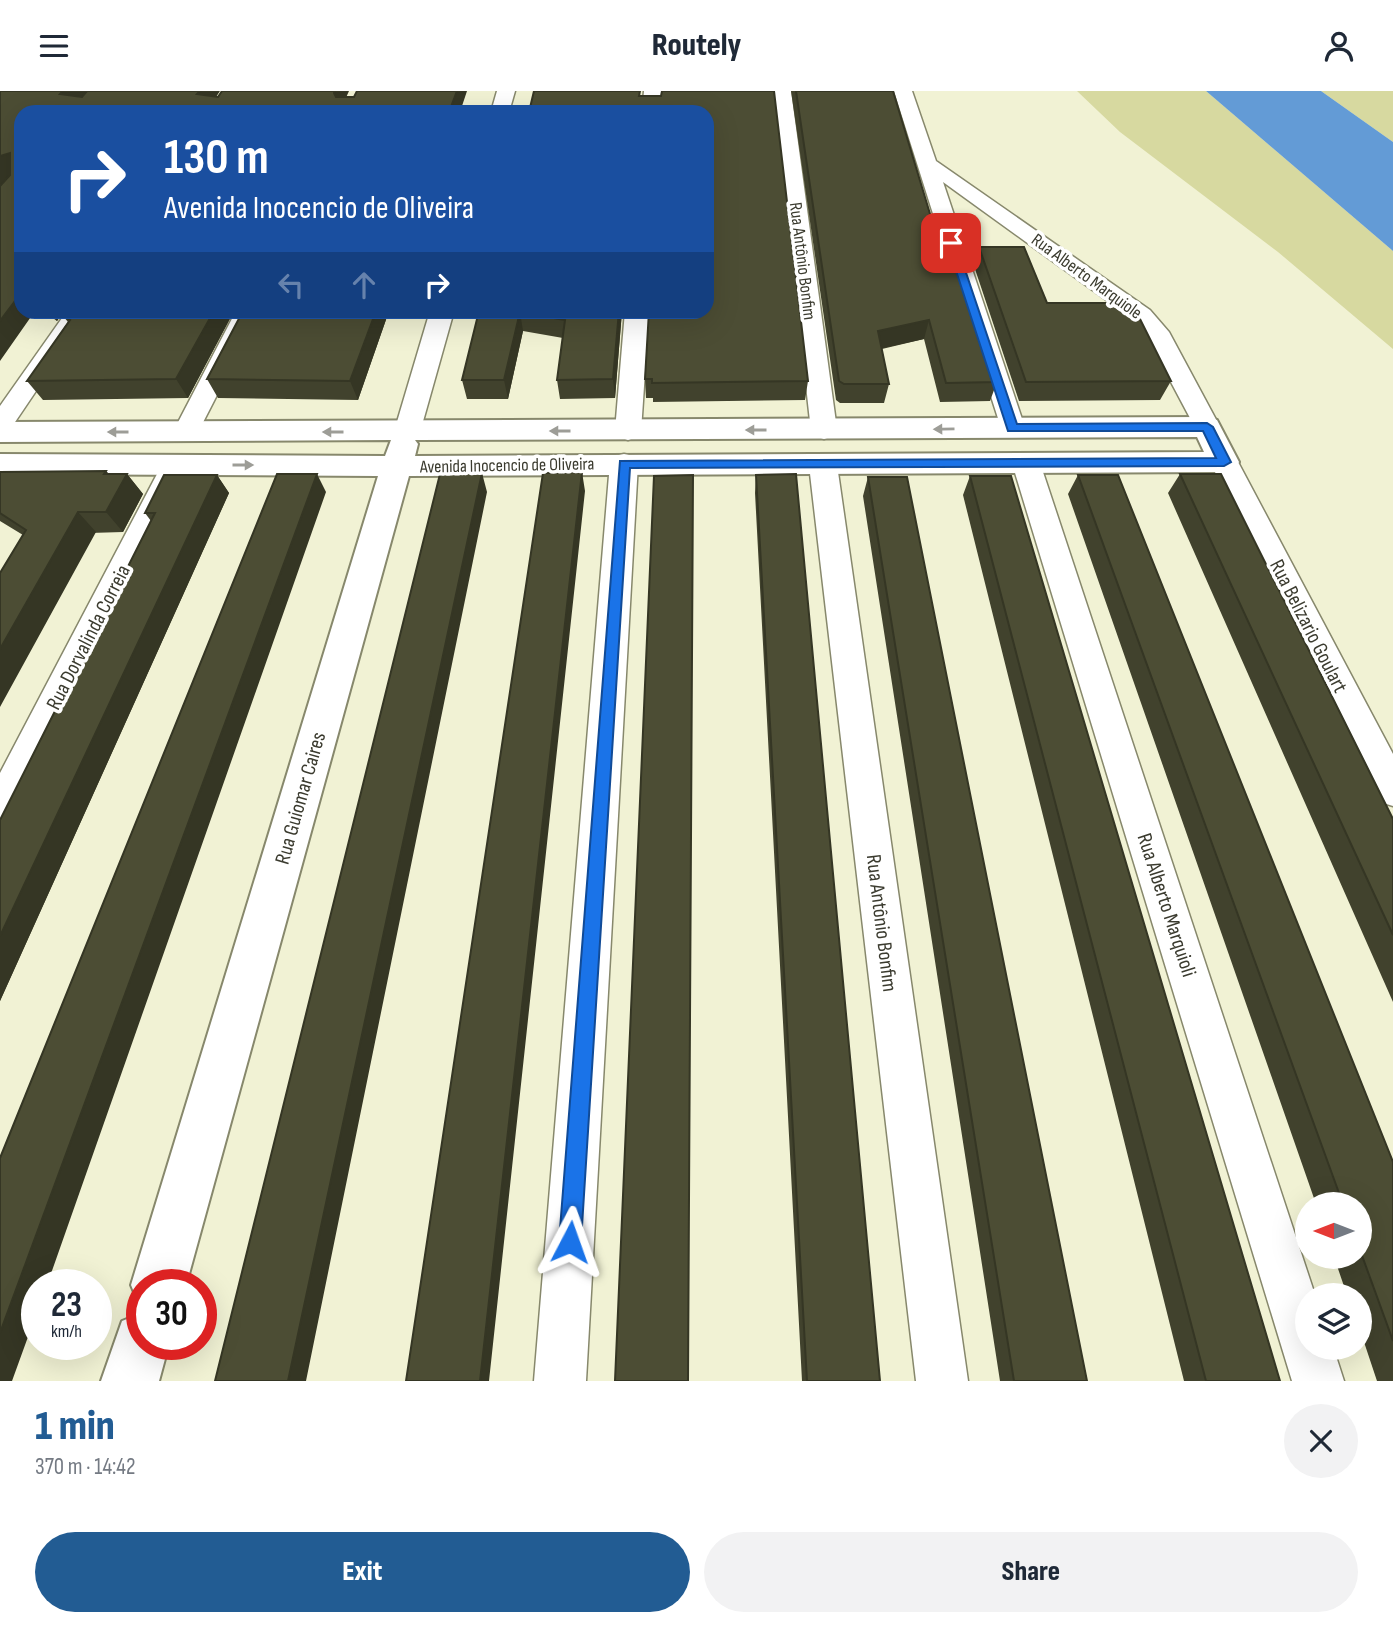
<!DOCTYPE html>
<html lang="en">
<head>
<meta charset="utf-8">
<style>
  :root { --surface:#fff; --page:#f2f2f3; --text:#1f2937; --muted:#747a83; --accent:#225c93 }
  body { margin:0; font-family:"Sofia Sans Condensed",sans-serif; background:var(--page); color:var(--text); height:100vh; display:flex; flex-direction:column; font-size:26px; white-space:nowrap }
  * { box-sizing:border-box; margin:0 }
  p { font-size:23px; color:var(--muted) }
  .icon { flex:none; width:38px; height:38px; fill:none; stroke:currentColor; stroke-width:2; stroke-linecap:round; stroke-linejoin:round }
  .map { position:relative; height:1290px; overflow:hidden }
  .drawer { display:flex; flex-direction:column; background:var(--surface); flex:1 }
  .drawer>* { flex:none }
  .top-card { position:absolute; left:14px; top:14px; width:700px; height:214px; border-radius:21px; box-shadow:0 7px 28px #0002; background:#1a4fa0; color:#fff; overflow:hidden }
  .needle { width:46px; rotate:270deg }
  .buttons { position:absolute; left:1295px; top:1101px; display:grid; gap:14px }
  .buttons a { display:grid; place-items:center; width:77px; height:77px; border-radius:50%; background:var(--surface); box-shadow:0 7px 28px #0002; font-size:35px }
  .speed { position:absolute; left:21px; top:1178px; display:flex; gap:14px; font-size:35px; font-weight:700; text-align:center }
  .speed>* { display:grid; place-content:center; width:91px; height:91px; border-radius:50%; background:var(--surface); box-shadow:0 7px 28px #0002; line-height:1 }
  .speed small { font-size:18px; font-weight:400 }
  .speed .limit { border:10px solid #d22; background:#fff; color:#111 }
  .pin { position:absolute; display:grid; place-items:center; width:60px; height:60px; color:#fff; margin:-30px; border-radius:14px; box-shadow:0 4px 10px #0006 }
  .me { position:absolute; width:77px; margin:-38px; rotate:4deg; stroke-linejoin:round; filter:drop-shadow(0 0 5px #0008) }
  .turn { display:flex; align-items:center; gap:24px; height:147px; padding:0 35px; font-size:32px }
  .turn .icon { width:91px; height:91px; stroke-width:2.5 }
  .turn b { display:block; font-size:49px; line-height:60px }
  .lanes { display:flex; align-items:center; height:66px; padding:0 35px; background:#0003; justify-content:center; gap:35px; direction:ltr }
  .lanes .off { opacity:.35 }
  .round { display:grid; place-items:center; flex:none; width:74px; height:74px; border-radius:37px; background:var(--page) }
  .summary { display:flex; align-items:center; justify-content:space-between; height:119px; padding:0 35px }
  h1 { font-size:42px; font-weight:800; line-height:52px; color:var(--accent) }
  .cta { display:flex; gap:14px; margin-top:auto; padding:14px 35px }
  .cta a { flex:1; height:80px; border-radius:42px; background:var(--accent); color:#fff; font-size:28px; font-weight:800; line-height:80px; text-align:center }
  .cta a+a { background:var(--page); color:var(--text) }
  header { display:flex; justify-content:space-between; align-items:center; height:91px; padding:0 35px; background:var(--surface); font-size:32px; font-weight:800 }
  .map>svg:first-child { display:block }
  .green { fill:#d7d9a0 }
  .water { fill:#639bd6 }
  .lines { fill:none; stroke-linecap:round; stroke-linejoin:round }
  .street-casing { stroke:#87886c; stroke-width:3 }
  .secondary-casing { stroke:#87886c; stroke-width:4 }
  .street { fill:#fff; fill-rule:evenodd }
  .secondary { fill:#fff; fill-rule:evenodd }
  .wall { fill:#41422d }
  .shaded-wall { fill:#353624 }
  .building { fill:#4c4d34; stroke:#353624; stroke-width:2 }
  .oneway { fill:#9d9d97 }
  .route { fill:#1a73e8; stroke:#114b97; stroke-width:2 }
  .labels { text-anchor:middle; stroke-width:7; stroke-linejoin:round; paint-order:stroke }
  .far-street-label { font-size:18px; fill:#3b3b2f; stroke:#fff }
  .street-label { font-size:21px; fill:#3b3b2f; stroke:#fff }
</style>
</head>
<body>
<header><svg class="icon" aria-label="menu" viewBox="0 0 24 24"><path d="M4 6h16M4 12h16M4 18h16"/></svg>Routely<svg class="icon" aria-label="person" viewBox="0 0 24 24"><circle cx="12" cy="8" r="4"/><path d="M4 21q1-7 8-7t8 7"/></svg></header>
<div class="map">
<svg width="1393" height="1290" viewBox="0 0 1393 1290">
  <rect width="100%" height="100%" fill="#f1f2d4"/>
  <path class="green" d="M1077,0H1206L1393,160V258L1278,161L1120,41Z
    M1321,0H1393V51Z"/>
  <path class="water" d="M1206,0H1321L1393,51V160Z"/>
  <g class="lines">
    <defs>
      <path id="street" d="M497,0H515L509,21H491Z
        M644,0H662L660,21H642Z
        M773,0H791L837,339L833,345L824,348L815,345L811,339Z
        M894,0H912L936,70L1150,219L1169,241L1220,336L1216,342L1207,345L1198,342L1146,244L1134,229L943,91L1025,337L1021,343L1012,346L1003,343Z
        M67,220H90L9,340L0,343V315Z
        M236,220H260L195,347L186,350L177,347L173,341Z
        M430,220H454L420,341L416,347L407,350L398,347L394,341Z
        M625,220H649L641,340L637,346L628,349L619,346L615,340Z
        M1224,362L1234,364L1238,371L1393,663V715L1380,711L1210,371L1214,364Z
        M624,363L634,365L638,372L586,1290H534L610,372L614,365Z
        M1026,363L1036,365L1040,372L1315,1204H1307V1256H1333L1344,1290H1292L1012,372L1016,365Z
        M823,365L833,367L837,374L968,1290H916L809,374L813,367Z
        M170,375L180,378L184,385L13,731L0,736V682L156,385L160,378Z"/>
      <path id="secondary" d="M1207,326L1217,329L1239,371L1235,378L1224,381L409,385L186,1194H142V1215L139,1213L131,1194L378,385L0,383V363L385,365L391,349L0,351V331ZM1197,346L1204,361L415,365L418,353L415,349Z
        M142,1222V1253H169L159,1290H101L122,1230Z"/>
    </defs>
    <use href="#street" class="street-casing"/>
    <use href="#secondary" class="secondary-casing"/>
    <use href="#street" class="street"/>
    <use href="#secondary" class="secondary"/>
  </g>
  <path class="wall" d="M791,0H893L940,156L997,291L990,310L940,311L924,248L882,258L889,293L884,312H840L836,309Z
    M642,5L808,290L805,309L653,311V307H646L645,288L707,220Z
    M979,156L1047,212L1171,290L1160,309L1019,310L974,175Z
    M43,220H64L57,230Z
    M66,220H234L188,307L43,309L27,290L68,231L63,225Z
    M243,220H389L358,309L218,307L207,288Z
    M479,220H622L615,307L560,308L557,289L563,247L523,240L508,308H467L462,289Z
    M106,380L109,383H127L143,403L123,441L23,444L0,430V381Z
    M1180,383L1393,728V911L1168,402Z
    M217,384L229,402L0,910V729L151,430L145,422Z
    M756,384L880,1290H802L755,402Z
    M1078,384L1393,1071V1290H1377L1360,1239V1204H1347L1334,1166H1360V1113H1316L1068,403Z
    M970,385L1280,1290H1184L963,404Z
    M868,386L1087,1290H1000L863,405Z"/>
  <path class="shaded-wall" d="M63,0H88L71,21L60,3Z
    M200,0H220L206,21L197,3Z
    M335,0H349L340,20L334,2Z
    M457,0H467L460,21H449Z
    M10,62L21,78L0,96V65Z
    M21,202V220H35L0,270V230Z
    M50,220H64L57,230Z
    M214,220H234L188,307L176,288Z
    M376,220H389L358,309L350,290Z
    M619,220H622L615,307L613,288Z
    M520,221L523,240L508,308L504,289Z
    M929,229L924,248L874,259L878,240Z
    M106,380L120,396L127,383L143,403L123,441L106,421L104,383Z
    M582,381L585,400L489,1290H480Z
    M482,382L487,401L306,1290H288Z
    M317,383L326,401L47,1194H37V1221L12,1290H0V1242Z
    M217,384L229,402L0,910V845Z
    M78,421L96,441L0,616V558Z"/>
  <path class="building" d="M0,0H63L60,3L82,6L87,0H200L197,3L218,6L222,0H335L334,2L336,6H354L357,0H457L449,21H21V202L0,230V95L10,84V62L0,65Z
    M534,0H640L639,5H661L662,0H774L808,290L652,292V288H645L649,220H707V21H529Z
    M796,0H893L940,156H952L997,291L946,292L929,229L878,240L889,293H844L839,290Z
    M979,156H1024L1047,212H1132L1171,290L1026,291Z
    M66,220H214L176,288L27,290L70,229L63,225Z
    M243,220H376L350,290L207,288Z
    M479,220H619L613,288L557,289L565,229L520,221L504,289H462Z
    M106,380L104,383H127L106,421H78L0,558V482L26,439L0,422V381Z
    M582,381L480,1290H406L543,382Z
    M482,382L288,1290H215L440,383Z
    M277,383H317L0,1242V1067Z
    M796,383L880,1290H807L756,384Z
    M1180,383H1221L1393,728V844Z
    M164,384H217L0,845V729L155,422H145Z
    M693,384L688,1290H615L654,385Z
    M1078,384H1118L1393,1071V1250L1360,1159V1113H1343Z
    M970,385H1011L1280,1290H1206Z
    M868,386H907L1087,1290H1014Z"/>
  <defs><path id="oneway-solid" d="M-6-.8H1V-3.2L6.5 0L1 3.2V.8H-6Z" transform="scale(1.75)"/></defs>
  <g class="oneway">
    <use href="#oneway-solid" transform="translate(944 338) rotate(179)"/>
    <use href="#oneway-solid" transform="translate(756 339) rotate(180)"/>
    <use href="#oneway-solid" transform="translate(560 340) rotate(180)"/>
    <use href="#oneway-solid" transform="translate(118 341) rotate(-180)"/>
    <use href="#oneway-solid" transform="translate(333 341) rotate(180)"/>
    <use href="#oneway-solid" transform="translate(243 374)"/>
  </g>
  <path class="route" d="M951,149L956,152L1017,333L1207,332L1213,336L1231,371L1224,375L630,377L581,1151L578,1159L570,1162L562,1159L559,1151L620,370L1216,367L1203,340H1008L947,152Z"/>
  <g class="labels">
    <g class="far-street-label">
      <text transform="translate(803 170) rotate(83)" y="6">Rua Antônio Bonfim</text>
      <text transform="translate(1087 185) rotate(36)" y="6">Rua Alberto Marquiole</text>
      <text transform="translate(507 374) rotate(-1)" y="6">Avenida Inocencio de Oliveira</text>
    </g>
    <g class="street-label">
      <text transform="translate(1309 535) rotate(63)" y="7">Rua Belizario Goulart</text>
      <text transform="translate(88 546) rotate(-63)" y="7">Rua Dorvalinda Correia</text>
      <text transform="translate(300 707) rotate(-74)" y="7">Rua Guiomar Caires</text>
      <text transform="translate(1167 814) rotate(72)" y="7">Rua Alberto Marquioli</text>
      <text transform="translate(882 832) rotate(83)" y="7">Rua Antônio Bonfim</text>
    </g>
  </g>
</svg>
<div class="buttons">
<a><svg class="needle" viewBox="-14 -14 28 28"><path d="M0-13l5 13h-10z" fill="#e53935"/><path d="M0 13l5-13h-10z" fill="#747a83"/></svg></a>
<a><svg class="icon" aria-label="layers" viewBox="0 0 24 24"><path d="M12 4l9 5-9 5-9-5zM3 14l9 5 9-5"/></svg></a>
</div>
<div class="speed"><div>23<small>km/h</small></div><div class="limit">30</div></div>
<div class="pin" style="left:951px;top:152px;background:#d93025"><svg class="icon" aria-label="arrive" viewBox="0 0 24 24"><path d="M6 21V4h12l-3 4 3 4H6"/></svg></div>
<svg class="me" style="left:570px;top:1151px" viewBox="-20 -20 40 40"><path d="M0-17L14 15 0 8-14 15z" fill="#1a73e8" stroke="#fff" stroke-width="4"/></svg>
<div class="top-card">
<div class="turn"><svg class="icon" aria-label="right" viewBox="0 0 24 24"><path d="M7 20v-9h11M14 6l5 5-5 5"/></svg><div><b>130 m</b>Avenida Inocencio de Oliveira</div></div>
<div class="lanes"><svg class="icon off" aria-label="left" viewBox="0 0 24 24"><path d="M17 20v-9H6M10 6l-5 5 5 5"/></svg><svg class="icon off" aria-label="ahead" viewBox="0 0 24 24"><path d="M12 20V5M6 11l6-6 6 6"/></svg><svg class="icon" aria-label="right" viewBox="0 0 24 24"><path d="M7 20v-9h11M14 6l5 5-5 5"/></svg></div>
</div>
</div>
<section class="drawer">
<div class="summary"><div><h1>1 min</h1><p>370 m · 14:42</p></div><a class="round"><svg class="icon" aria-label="close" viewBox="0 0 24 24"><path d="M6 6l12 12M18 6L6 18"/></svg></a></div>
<div class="cta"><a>Exit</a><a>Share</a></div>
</section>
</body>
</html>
